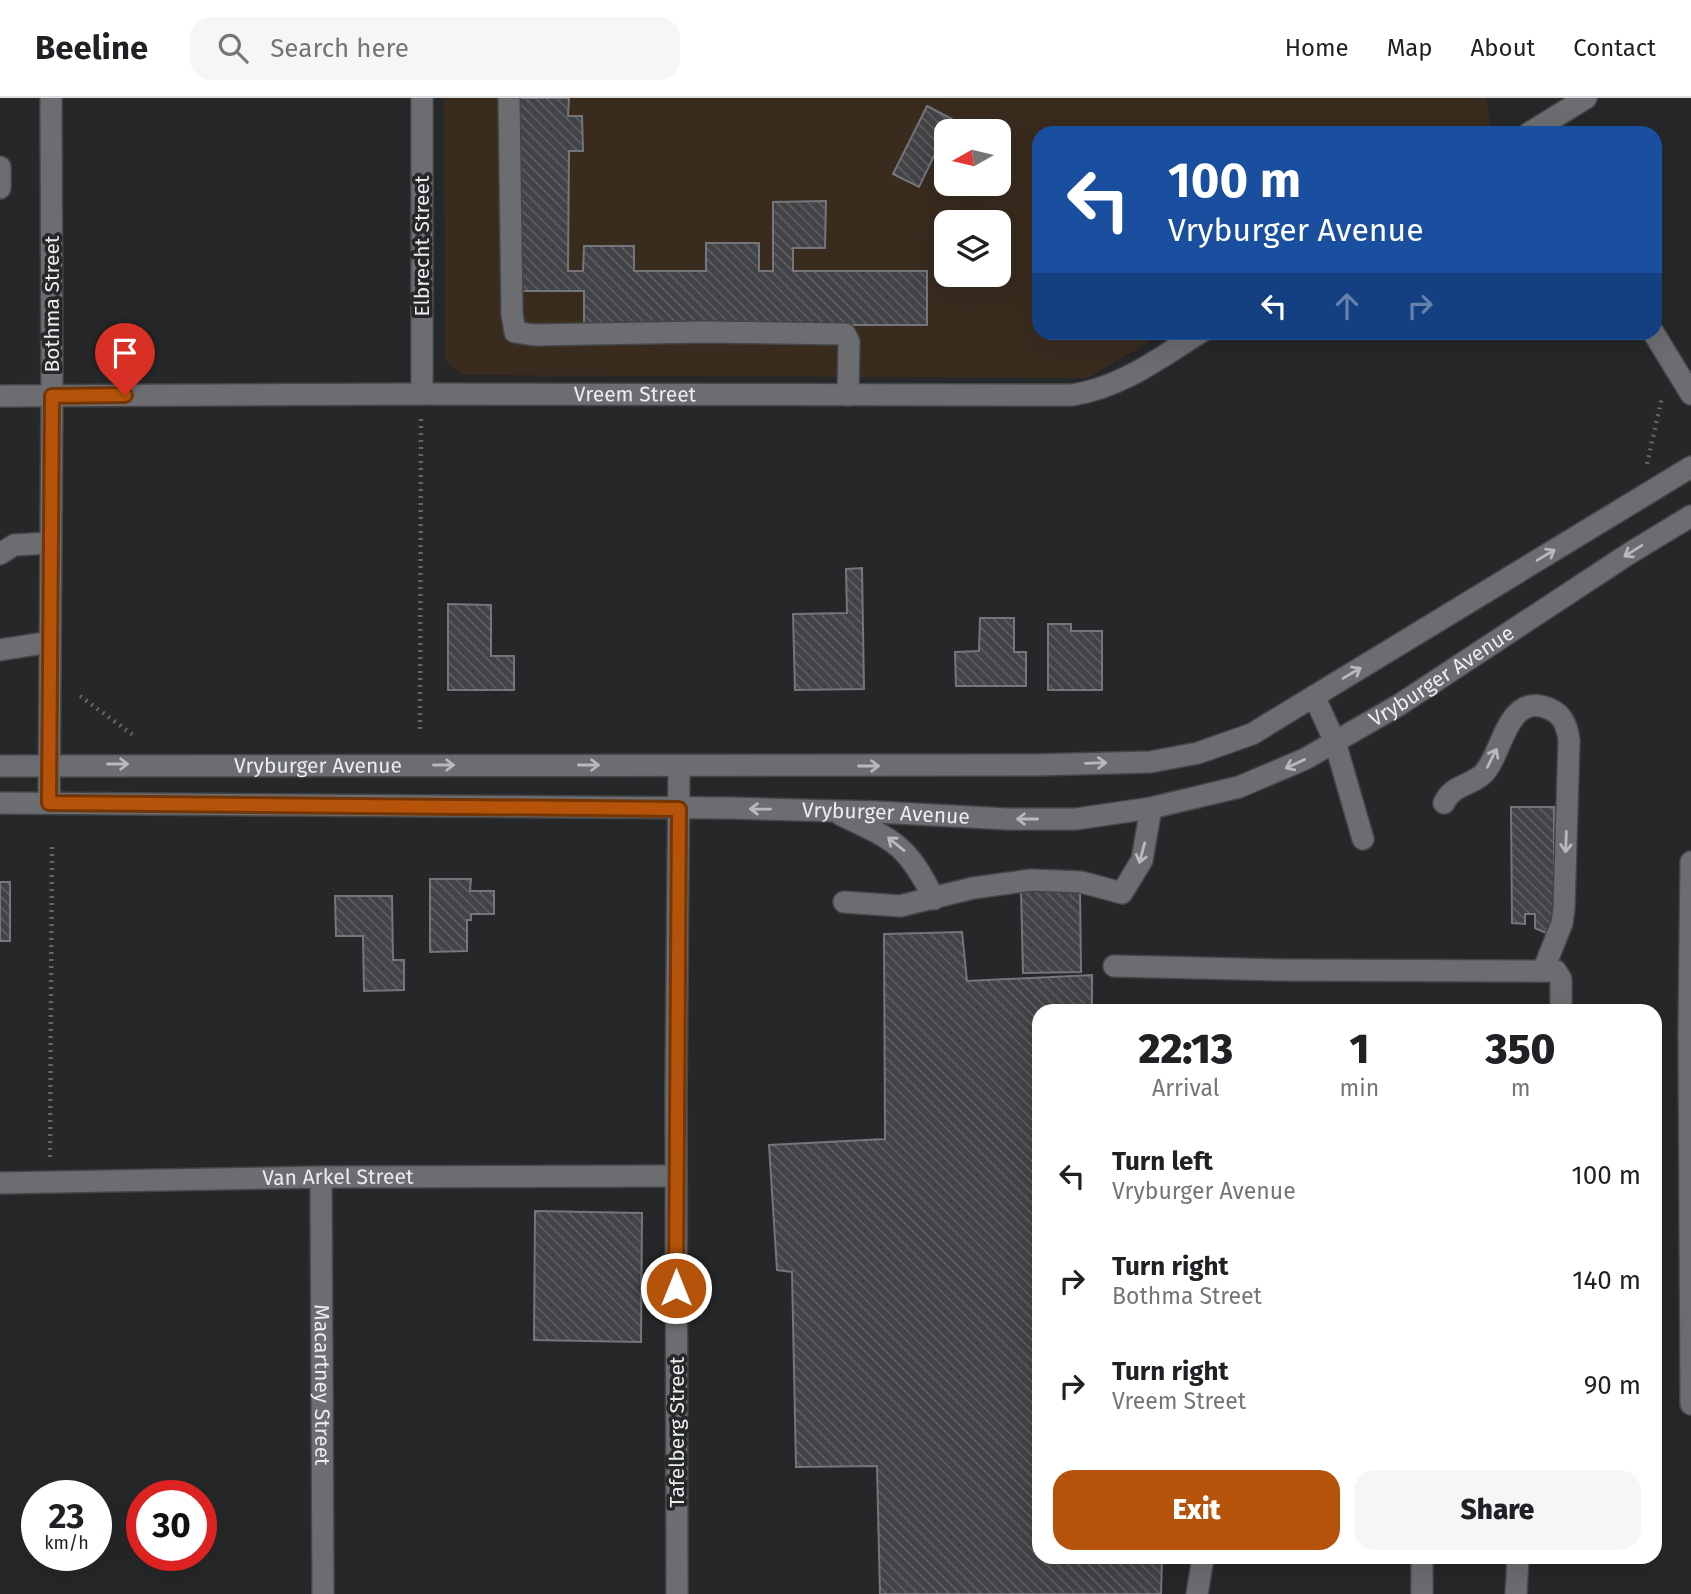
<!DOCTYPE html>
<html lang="en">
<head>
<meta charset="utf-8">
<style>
  :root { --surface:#fff; --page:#f6f6f6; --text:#202124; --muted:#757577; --line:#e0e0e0; --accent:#b45309 }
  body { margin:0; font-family:"Fira Sans",sans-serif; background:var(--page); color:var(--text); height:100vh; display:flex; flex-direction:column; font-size:26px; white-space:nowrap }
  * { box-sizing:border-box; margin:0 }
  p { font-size:23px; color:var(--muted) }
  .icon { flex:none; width:38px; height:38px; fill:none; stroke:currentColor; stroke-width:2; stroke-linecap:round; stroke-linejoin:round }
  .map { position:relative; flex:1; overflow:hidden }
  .sheet { position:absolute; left:1032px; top:906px; width:630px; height:560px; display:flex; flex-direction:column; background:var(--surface); border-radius:21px; box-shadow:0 7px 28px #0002 }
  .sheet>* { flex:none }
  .banner { position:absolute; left:1032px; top:28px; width:630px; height:214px; border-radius:21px; box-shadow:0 7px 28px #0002; background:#1a4fa0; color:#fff; overflow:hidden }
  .needle { width:46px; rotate:262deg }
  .controls { position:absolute; left:934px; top:21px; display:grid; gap:14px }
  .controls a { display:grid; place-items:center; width:77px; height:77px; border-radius:14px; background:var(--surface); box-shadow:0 7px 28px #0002; font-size:35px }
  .speed { position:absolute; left:21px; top:1382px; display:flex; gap:14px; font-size:35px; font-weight:700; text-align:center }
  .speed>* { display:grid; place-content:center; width:91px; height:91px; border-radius:50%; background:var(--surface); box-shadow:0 7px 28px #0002; line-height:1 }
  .speed small { font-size:18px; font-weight:400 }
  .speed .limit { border:10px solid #d22; background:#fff; color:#111 }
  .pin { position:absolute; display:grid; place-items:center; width:60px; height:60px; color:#fff; margin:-72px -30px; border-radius:50% 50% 50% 0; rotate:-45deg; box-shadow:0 0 7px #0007 }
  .pin .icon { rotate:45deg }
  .me { position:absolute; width:77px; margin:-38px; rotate:0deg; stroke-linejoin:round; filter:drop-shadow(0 0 5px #0008) }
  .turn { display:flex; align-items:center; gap:24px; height:147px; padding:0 21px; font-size:32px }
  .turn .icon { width:91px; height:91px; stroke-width:2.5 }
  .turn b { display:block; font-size:49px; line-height:60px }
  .lanes { display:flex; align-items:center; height:66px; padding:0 21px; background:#0003; justify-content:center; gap:35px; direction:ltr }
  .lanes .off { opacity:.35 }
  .eta { display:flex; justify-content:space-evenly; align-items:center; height:119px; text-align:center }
  .eta b { font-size:42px; font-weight:800; line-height:49px }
  .button { display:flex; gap:14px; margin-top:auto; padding:14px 21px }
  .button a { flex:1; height:80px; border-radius:21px; background:var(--accent); color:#fff; font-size:28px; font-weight:800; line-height:80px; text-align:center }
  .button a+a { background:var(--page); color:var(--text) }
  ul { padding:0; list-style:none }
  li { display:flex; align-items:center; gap:21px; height:105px; padding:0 21px }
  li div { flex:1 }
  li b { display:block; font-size:26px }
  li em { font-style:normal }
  header { display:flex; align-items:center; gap:42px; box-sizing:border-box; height:98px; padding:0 35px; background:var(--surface); border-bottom:2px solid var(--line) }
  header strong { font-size:33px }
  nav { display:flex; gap:38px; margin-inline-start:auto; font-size:24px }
  .search { width:490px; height:63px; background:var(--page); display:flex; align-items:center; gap:18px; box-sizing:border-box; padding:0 24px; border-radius:21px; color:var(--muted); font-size:26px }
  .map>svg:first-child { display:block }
  .education { fill:#392b1e; fill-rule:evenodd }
  .building { fill:url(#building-back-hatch); stroke:#74767a; stroke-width:2 }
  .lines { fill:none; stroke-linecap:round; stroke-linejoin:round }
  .minor-casing { stroke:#434547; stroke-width:24 }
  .path { stroke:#626466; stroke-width:4.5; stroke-dasharray:2 5; stroke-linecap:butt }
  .minor { stroke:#6b6d71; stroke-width:21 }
  .oneway { stroke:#b7b9bc }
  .route-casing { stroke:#753606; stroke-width:18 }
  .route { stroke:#b45309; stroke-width:12 }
  .labels { text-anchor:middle; stroke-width:7; stroke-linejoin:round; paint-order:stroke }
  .street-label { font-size:21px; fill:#eaecee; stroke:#252729 }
</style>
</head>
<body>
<header>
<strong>Beeline</strong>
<div class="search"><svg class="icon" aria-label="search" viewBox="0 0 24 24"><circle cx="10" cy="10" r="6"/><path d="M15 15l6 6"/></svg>Search here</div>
<nav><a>Home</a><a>Map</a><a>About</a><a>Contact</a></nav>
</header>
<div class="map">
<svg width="1691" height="1496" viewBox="0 0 1691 1496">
  <defs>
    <pattern id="building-back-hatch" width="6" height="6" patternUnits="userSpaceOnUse" patternTransform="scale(1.75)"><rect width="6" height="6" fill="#414346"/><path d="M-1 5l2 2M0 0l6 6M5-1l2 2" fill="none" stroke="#5d5e61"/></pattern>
  </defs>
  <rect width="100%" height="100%" fill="#252729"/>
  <path class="education" d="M444,0H1485L1488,6L1490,35H1040V234L1163,235L1088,280L462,277L445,262ZM947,33H999V86H947ZM947,124H999V177H947Z"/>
  <path class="building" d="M516,0H569L568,18H582L583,53H569L568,173H583L584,148H634V173H706V145H759V173H773V104L826,103L825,150H793V173H927V227H584V193H516Z
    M927,8L952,21L919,89L893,76Z
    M862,470L864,591L795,592L793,516L847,515L846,471Z
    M448,506L491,507V558H514V592H448Z
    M980,520H1014V554H1026V588H956L955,554L979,553Z
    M1048,526H1071V533H1102V592H1048Z
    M1511,709H1554V822L1546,835L1535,830V816H1525V826L1512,825Z
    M430,781H471L470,793H494V816H471V822H467V853L430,854Z
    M0,784H10V843H0Z
    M1080,791L1081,874L1023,875L1021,792Z
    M335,798H392L393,862H404V892L364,893L363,838H336Z
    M962,834L967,883L1092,877V914H1040V1460H1162L1161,1496H880L877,1368L796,1369L792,1174L777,1172L769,1047L885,1041L884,836Z
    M535,1113L642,1115L641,1244L534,1242Z"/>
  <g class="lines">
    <defs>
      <g id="minor">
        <path d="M509,0L512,216L515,234L534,237L703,234L845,236L849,244L848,297"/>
        <path d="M1529,35L1586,0"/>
        <path d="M0,69V90"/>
        <path d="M1653,234L1691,296"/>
        <path d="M422,296V0"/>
        <path id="s1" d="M0,298L422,296L1072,297C1120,290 1160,260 1201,234"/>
        <path d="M0,456L14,447L50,445"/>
        <path d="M0,552L50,544"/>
        <path d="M1314,598L1335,644L1363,741"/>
        <path id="s2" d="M0,668L1034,667L1150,664L1198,655L1252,636L1691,369"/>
        <path id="s3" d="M0,705L729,710L877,714L1008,721H1076L1151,710L1239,689L1305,661L1399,607L1630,455L1691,418"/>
        <path d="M49,705L52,298L51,0"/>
        <path d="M1444,705C1453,686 1469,689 1483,676C1503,657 1506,592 1550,611C1563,617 1567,628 1569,642L1564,810L1562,825L1543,873"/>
        <path d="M841,717C894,742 907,746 934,801"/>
        <path d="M1691,764L1689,936L1691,1306"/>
        <path d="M844,804L900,808L973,790L1031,782L1081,784L1122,795L1142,762L1151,710"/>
        <path d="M1114,868L1281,872L1556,873L1561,881V914"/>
        <path id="s4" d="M321,1079L323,1496"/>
        <path id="s5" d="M0,1085L321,1079L676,1078"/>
        <path d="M677,1496L676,992L679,668"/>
        <path d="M1197,1496L1203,1460"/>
        <path d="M1422,1496V1460"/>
        <path d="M1516,1496L1518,1460"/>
      </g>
    </defs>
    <use href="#minor" class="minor-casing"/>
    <path class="path" d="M1647,366L1662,299
      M80,598L133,637
      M420,631L421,321
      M50,1059L52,747"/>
    <use href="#minor" class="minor"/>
  </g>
  <defs><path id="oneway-shaft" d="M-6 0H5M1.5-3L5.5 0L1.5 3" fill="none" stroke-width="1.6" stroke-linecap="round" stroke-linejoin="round" transform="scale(1.75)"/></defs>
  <g class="oneway">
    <use href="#oneway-shaft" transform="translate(1633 453) rotate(148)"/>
    <use href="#oneway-shaft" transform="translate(1546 457) rotate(-31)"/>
    <use href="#oneway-shaft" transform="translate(1352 575) rotate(-31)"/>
    <use href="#oneway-shaft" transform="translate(1492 660) rotate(-63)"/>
    <use href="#oneway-shaft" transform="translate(1096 665) rotate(-2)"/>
    <use href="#oneway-shaft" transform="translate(118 666)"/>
    <use href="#oneway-shaft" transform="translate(1295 666) rotate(155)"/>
    <use href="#oneway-shaft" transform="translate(444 667)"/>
    <use href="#oneway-shaft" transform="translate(589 667)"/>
    <use href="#oneway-shaft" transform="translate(869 668)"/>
    <use href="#oneway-shaft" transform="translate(760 711) rotate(-179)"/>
    <use href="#oneway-shaft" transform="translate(1027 721) rotate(180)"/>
    <use href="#oneway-shaft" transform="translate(1566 744) rotate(92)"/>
    <use href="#oneway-shaft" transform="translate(896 746) rotate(-141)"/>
    <use href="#oneway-shaft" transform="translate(1142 755) rotate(105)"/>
  </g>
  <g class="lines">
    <defs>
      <path id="route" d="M125,297L52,298L49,705L679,711L676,1190"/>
    </defs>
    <use href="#route" class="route-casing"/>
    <use href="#route" class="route"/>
  </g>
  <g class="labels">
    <g class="street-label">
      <text transform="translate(422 148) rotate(-90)" y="7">Elbrecht Street</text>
      <text transform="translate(52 206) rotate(-90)" y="7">Bothma Street</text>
      <text dy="7" stroke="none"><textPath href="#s1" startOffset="635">Vreem Street</textPath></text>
      <text dy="7" stroke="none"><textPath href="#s3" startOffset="1474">Vryburger Avenue</textPath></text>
      <text dy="7" stroke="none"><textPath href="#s2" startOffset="318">Vryburger Avenue</textPath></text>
      <text dy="7" stroke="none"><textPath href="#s3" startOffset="886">Vryburger Avenue</textPath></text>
      <text dy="7" stroke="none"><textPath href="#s5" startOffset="338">Van Arkel Street</textPath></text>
      <text dy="7" stroke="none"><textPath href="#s4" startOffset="208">Macartney Street</textPath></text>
      <text transform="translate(677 1334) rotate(-90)" y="7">Tafelberg Street</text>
    </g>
  </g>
</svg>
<div class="controls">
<a><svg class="needle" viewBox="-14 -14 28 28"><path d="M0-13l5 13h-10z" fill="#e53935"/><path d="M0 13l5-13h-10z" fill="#757577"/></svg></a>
<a><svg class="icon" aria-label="layers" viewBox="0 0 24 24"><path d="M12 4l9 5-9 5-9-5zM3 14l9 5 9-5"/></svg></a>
</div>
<div class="speed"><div>23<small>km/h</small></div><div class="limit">30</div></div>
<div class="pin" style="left:125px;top:297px;background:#d93025"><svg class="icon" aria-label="arrive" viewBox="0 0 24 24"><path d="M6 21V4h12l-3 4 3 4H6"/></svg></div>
<svg class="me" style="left:676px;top:1190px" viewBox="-20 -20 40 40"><circle r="17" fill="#b45309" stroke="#fff" stroke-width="3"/><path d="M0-11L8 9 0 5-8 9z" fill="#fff"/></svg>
<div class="banner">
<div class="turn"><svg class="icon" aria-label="left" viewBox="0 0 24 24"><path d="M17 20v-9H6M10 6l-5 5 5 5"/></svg><div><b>100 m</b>Vryburger Avenue</div></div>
<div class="lanes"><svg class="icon" aria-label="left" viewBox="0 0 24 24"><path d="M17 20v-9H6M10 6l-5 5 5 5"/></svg><svg class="icon off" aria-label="ahead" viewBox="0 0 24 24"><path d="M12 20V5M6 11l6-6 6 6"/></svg><svg class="icon off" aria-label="right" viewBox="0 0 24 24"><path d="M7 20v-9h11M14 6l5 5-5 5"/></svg></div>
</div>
<section class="sheet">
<div class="eta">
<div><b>22:13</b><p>Arrival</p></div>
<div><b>1</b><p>min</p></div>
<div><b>350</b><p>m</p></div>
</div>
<ul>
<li><svg class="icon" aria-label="left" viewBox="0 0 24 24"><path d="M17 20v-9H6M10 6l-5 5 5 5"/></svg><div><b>Turn left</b><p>Vryburger Avenue</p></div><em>100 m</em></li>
<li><svg class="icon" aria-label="right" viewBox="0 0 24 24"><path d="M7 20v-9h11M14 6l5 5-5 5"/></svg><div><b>Turn right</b><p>Bothma Street</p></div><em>140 m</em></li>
<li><svg class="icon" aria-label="right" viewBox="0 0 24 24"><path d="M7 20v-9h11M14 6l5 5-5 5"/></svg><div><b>Turn right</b><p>Vreem Street</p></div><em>90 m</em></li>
</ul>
<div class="button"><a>Exit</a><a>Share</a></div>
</section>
</div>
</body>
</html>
